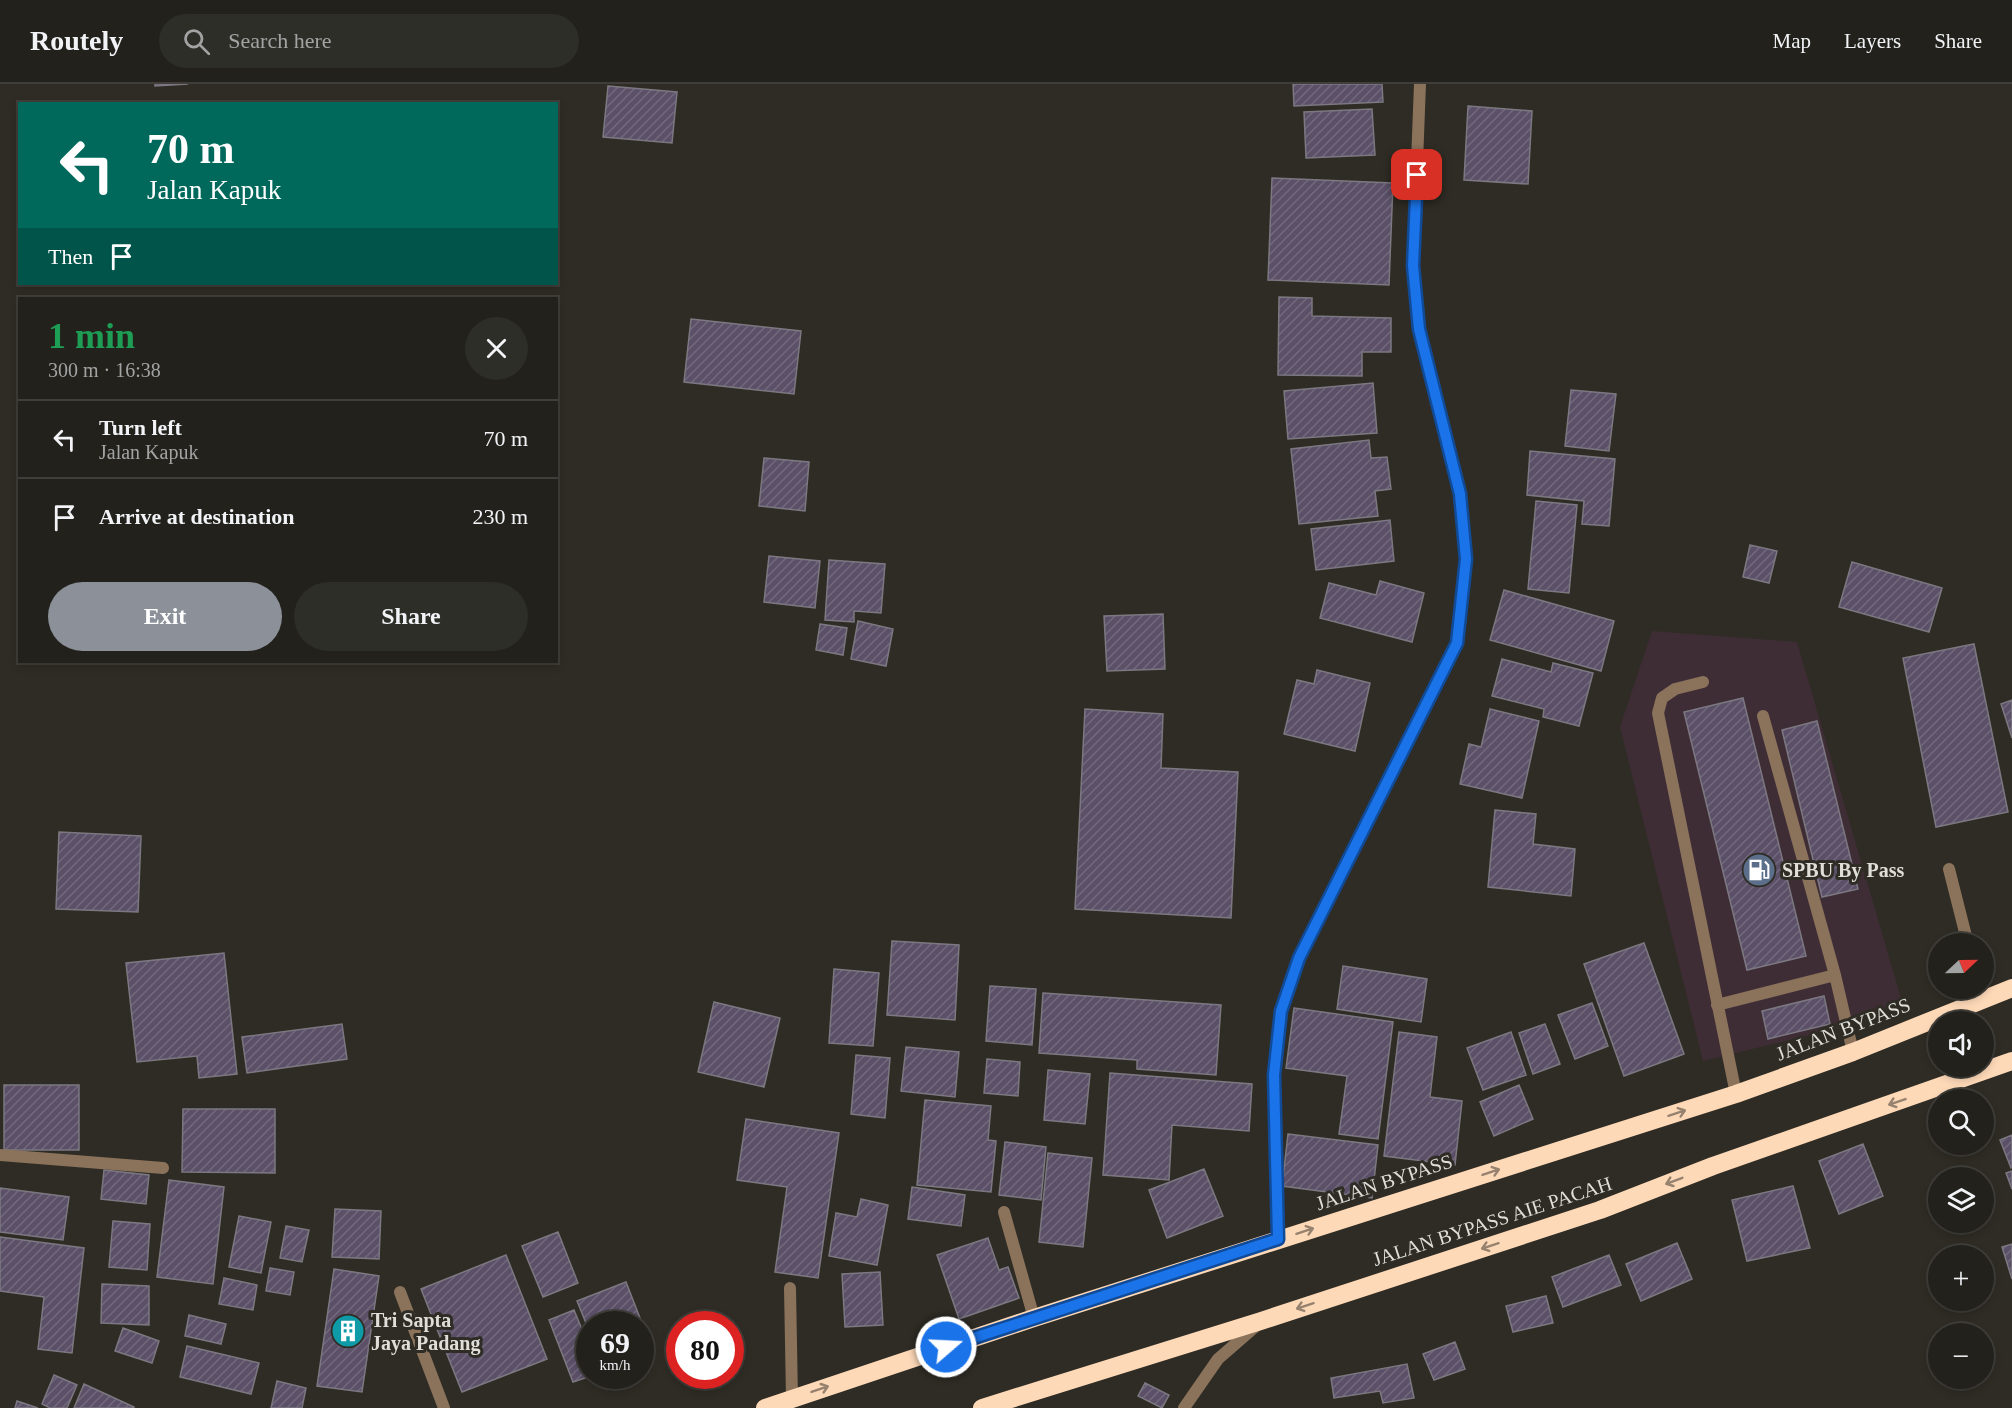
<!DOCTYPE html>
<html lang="en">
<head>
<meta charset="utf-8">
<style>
  :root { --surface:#22211b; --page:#2e2e28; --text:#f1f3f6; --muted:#a2a3a3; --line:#3f3e3a; --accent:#8c9099 }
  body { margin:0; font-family:"Times New Roman",serif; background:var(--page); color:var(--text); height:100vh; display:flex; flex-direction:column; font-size:22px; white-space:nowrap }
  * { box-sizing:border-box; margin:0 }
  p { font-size:20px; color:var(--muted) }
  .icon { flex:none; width:33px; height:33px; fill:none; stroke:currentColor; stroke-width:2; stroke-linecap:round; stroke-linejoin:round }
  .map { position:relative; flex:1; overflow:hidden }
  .side { position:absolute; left:18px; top:213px; width:540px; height:366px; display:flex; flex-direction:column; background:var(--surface); border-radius:0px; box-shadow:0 3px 9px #0003,0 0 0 2px var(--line) }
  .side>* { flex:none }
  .guide { position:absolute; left:18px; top:18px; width:540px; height:183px; border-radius:0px; box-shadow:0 3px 9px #0003,0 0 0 2px var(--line); background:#00695c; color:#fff; overflow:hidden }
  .needle { width:39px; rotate:68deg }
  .controls { position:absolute; left:1928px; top:849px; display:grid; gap:12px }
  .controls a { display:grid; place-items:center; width:66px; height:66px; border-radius:50%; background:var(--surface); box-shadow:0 3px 9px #0003,0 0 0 2px var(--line); font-size:30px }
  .speed { position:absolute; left:576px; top:1227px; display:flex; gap:12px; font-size:30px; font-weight:700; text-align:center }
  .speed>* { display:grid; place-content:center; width:78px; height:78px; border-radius:50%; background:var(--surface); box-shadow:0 3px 9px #0003,0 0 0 2px var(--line); line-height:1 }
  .speed small { font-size:15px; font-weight:400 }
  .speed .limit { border:9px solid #d22; background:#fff; color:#111 }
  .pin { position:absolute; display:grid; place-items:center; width:51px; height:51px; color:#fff; margin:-26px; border-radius:12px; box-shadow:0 3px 9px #0006 }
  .me { position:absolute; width:66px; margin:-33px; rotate:71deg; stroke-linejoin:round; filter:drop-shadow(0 0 4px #0008) }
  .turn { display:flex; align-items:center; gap:21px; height:126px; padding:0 30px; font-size:27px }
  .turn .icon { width:78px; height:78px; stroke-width:2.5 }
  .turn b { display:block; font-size:42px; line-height:51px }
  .then { display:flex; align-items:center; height:57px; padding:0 30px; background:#0003; gap:12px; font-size:22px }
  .round { display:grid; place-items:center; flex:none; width:63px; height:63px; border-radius:32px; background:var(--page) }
  .overview { display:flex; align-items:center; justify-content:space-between; height:102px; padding:0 30px }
  h1 { font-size:36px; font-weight:700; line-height:45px; color:#1e9e55 }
  .button { display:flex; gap:12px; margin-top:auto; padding:12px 30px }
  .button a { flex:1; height:69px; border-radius:36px; background:var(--accent); color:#fff; font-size:24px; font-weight:700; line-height:69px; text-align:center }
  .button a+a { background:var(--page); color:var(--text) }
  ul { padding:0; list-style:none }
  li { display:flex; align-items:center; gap:18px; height:78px; padding:0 30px; border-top:2px solid var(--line) }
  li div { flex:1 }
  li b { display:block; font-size:22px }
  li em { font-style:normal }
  header { display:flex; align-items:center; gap:36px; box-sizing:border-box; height:84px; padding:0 30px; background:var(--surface); border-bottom:2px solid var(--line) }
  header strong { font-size:28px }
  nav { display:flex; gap:33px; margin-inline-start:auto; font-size:21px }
  .search { width:420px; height:54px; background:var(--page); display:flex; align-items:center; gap:15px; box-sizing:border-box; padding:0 21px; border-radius:33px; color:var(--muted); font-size:22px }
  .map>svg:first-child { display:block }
  .commercial { fill:#3f2d36 }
  .building { fill:url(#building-hatch); stroke:#7c7881; stroke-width:1.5 }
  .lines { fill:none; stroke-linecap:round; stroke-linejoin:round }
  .lane { stroke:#8a725b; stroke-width:12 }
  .street { stroke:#8a725b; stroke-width:12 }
  .highway { stroke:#fed9b8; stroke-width:18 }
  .oneway { stroke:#96826e }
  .route-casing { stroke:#114b97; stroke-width:15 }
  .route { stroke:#1a73e8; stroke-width:10 }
  .labels { text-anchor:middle; stroke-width:6; stroke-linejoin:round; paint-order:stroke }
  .poi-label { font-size:20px; font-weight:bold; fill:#dfded9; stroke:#2e2c24; text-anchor:start }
  .street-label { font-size:20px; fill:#dfded9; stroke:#2e2c24 }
</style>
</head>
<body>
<header>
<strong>Routely</strong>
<div class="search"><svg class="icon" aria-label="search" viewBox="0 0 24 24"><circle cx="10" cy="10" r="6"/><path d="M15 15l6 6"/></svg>Search here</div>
<nav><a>Map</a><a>Layers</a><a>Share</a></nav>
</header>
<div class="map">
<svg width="2012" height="1324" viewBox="0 0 2012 1324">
  <defs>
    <pattern id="building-hatch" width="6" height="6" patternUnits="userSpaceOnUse" patternTransform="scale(1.5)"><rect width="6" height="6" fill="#5b5068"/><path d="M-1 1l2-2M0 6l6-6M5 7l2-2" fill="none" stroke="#72697d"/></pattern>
  </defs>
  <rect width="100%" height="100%" fill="#2e2c24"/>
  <path class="commercial" d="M1652,547L1797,558L1905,928L1703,977L1620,643Z"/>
  <path class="building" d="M155,0H188L155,2Z
    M1293,0H1382L1383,18L1294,22Z
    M608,2L677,8L672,59L603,53Z
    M1468,22L1532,27L1528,100L1464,96Z
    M1372,25L1375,71L1306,74L1304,28Z
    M1272,94L1393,99L1389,201L1268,196Z
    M1279,213L1312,214V232L1391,234V268H1362V292L1278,291Z
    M691,235L801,247L794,310L684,298Z
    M1373,299L1377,349L1288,355L1284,307Z
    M1571,306L1616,310L1609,367L1565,362Z
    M1369,356L1371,374L1387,373L1391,405L1375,407L1378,432L1299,440L1291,365Z
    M1530,367L1615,375L1609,442L1582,440L1584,417L1527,411Z
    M764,374L809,378L805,427L759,422Z
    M1536,417L1577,421L1569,509L1528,505Z
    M1390,436L1394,477L1316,486L1311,445Z
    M1750,461L1777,467L1769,499L1743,493Z
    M769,472L820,477L815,524L764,518Z
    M829,476L885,480L881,529L854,527V538L825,536Z
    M1852,478L1942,504L1929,548L1839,523Z
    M1380,497L1424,509L1412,558L1320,534L1329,499L1376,511Z
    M1504,506L1614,537L1601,587L1490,556Z
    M1163,530L1165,585L1107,587L1104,532Z
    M858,537L893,545L886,582L851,575Z
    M820,540L847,544L843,571L816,566Z
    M1974,560L2008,728L1936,743L1903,574Z
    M1502,575L1551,588L1553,579L1593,589L1579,642L1543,633L1544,625L1492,612Z
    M1317,586L1370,599L1355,667L1284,650L1297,596L1314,600Z
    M1743,614L1806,872L1747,886L1684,628Z
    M2012,616V654L2001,620Z
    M1085,625L1163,630L1161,684L1238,688L1231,834L1075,825Z
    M1490,625L1539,637L1522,714L1460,700L1469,660L1481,663Z
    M1817,637L1858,805L1822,813L1782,646Z
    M1495,726L1536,730L1533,760L1575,765L1571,812L1488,803Z
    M59,748L141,752L138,828L56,825Z
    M892,857L959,861L955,936L887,931Z
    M1644,859L1684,970L1624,992L1584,880Z
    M224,869L237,990L199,994L197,972L137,978L126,879Z
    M1343,882L1427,895L1421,938L1337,925Z
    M834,885L879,889L873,962L829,959Z
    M990,902L1036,905L1032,961L986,957Z
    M1043,909L1221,921L1216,991L1137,985V976L1039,969Z
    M1824,912L1830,940L1768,955L1762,927Z
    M714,918L780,934L764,1003L698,988Z
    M1592,919L1608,962L1575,975L1558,931Z
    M1294,924L1393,938L1378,1055L1339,1050L1347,992L1286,984Z
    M342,940L347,975L247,989L242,953Z
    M1545,940L1560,980L1533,990L1519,949Z
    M1399,948L1437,953L1430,1013L1462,1017L1455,1081L1384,1072Z
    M1511,948L1526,991L1483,1006L1467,964Z
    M906,963L959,968L955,1013L901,1007Z
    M856,971L890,974L885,1034L851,1030Z
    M987,975L1020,978L1018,1012L984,1009Z
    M1048,986L1090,990L1085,1040L1044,1036Z
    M1110,989L1252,1000L1249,1047L1172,1041L1169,1096L1103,1091Z
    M4,1001H79V1066H4Z
    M1519,1001L1533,1035L1494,1052L1480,1018Z
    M925,1016L991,1022L988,1056L996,1057L991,1108L917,1101Z
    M183,1025H275V1089L182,1088Z
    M746,1035L839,1049L818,1194L775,1188L787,1103L737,1096Z
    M1288,1050L1378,1061L1372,1114L1282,1102Z
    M2012,1051V1083L2011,1084L2000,1056Z
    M1005,1058L1046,1063L1041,1116L999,1111Z
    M1863,1060L1883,1112L1839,1130L1819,1077Z
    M1048,1069L1092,1074L1083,1163L1039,1158Z
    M1204,1085L1223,1132L1167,1154L1149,1106Z
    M104,1086L149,1091L146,1120L101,1115Z
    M2012,1087V1105L2006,1089Z
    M169,1096L224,1103L213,1200L157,1193Z
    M1793,1102L1810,1164L1747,1177L1732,1116Z
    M912,1103L965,1111L961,1142L908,1135Z
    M0,1104L69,1113L63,1156L0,1148Z
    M861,1115L888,1121L877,1181L829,1172L836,1129L857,1133Z
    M335,1125L381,1127L379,1175L332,1173Z
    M239,1132L271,1138L261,1189L229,1183Z
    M113,1137L150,1140L147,1186L109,1183Z
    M286,1142L309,1146L302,1178L280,1174Z
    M558,1148L578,1199L543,1213L522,1162Z
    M0,1153L84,1164L72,1269L38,1265L44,1213L0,1207Z
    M988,1154L999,1186L1008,1183L1019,1214L959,1235L937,1171Z
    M1677,1159L1692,1195L1641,1217L1626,1180Z
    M2012,1160V1195L2002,1163Z
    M506,1171L547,1275L462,1308L421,1205Z
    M1609,1171L1621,1201L1563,1223L1552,1193Z
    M270,1184L294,1188L290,1211L266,1207Z
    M334,1185L379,1192L362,1308L317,1302Z
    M880,1188L883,1241L845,1243L842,1190Z
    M224,1194L257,1201L253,1226L219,1220Z
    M626,1198L647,1252L640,1254V1240H590V1249L577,1217Z
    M102,1200L149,1202V1241L101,1239Z
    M1546,1212L1553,1239L1513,1248L1506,1222Z
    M574,1226L590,1265L591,1292L573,1298L549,1236Z
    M189,1231L226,1240L221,1260L185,1252Z
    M123,1244L159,1257L152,1279L115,1267Z
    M1455,1258L1465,1285L1434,1296L1423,1270Z
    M187,1262L259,1279L251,1310L180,1293Z
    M1407,1280L1414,1314L1383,1319L1380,1307L1334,1314L1331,1294Z
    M54,1291L77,1301L67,1324H50L42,1320Z
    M277,1297L306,1304L302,1324H271Z
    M1145,1299L1169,1311L1162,1324L1138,1312Z
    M84,1300L134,1323V1324H74Z
    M17,1317L38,1324H15Z"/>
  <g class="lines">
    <path class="lane" d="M1703,598L1675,605L1662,614L1658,629L1736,1010
      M1763,632L1835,891L1853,968
      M1717,921L1835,891"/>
    <path class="street" d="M1949,785L1968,860
      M0,1071L163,1084
      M1004,1128L1034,1234
      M1278,1155L1274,991L1281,927L1299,874L1457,559L1466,475L1460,410L1419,245L1413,182L1420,0
      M790,1204L792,1315
      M400,1208L444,1324
      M1184,1324L1218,1275L1256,1242"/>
    <path class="highway" d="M765,1324L1034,1234L1736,1010L1853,968L2012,904
      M982,1324L1261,1237L1600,1126L1713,1082L2012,977"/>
  </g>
  <defs><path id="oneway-shaft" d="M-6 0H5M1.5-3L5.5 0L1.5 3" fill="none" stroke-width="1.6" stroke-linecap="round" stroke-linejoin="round" transform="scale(1.5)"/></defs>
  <g class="oneway">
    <use href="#oneway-shaft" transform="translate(1897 1018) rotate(161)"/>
    <use href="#oneway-shaft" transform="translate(1677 1029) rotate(-18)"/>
    <use href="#oneway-shaft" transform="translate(1491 1088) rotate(-18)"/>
    <use href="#oneway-shaft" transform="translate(1674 1097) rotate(159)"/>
    <use href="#oneway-shaft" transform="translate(1305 1147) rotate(-18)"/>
    <use href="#oneway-shaft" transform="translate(1490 1162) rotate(162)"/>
    <use href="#oneway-shaft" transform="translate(1305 1222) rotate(162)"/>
    <use href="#oneway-shaft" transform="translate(820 1305) rotate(-19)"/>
  </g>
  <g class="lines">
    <defs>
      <path id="route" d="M946,1263L1278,1155L1274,991L1281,927L1299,874L1457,559L1466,475L1460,410L1419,245L1413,182L1417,91"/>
    </defs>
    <use href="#route" class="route-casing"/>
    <use href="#route" class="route"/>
  </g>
  <defs>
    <symbol id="fuel-disc" viewBox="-11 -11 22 22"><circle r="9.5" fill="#5c6f8a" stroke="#2e2c24"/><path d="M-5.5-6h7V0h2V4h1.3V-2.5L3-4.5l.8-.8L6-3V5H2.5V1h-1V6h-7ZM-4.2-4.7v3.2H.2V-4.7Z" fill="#fff"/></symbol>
    <symbol id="building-disc" viewBox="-11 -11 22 22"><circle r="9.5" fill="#0f9aa8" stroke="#2e2c24"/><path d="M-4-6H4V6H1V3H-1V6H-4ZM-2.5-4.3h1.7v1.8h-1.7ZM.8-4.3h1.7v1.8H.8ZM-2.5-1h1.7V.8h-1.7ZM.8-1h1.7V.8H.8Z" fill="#fff"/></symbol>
  </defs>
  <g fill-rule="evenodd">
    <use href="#fuel-disc" x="1740" y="767" width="38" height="38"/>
    <use href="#building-disc" x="329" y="1228" width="38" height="38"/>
  </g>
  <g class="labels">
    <g class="poi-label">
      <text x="1782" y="793">SPBU By Pass</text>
      <text x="371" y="1243">Tri Sapta<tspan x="371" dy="23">Jaya Padang</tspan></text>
    </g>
    <g class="street-label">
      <text transform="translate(1843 945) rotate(-21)" y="7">JALAN BYPASS</text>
      <text transform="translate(1384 1098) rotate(-18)" y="7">JALAN BYPASS</text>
      <text transform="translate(1492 1137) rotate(-18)" y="7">JALAN BYPASS AIE PACAH</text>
    </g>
  </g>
</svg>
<div class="controls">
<a><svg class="needle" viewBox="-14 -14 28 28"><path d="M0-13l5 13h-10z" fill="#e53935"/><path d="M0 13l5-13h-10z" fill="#a2a3a3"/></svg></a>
<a><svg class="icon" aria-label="sound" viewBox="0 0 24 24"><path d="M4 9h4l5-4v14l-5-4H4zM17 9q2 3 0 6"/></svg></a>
<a><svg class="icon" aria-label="search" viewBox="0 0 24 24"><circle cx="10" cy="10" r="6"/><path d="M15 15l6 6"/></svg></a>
<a><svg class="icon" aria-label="layers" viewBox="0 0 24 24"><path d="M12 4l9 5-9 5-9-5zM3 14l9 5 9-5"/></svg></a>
<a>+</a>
<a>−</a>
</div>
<div class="speed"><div>69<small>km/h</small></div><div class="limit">80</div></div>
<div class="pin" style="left:1417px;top:91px;background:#d93025"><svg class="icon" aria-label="arrive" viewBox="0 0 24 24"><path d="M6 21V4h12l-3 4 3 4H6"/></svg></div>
<svg class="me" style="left:946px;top:1263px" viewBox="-20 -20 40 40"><circle r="17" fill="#1a73e8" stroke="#fff" stroke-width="3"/><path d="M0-11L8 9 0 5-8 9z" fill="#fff"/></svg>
<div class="guide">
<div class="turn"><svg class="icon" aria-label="left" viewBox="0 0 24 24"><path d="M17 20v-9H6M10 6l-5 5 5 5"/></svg><div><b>70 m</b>Jalan Kapuk</div></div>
<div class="then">Then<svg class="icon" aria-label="arrive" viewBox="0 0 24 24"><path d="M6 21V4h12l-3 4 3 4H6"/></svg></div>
</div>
<section class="side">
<div class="overview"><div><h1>1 min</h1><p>300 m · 16:38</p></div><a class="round"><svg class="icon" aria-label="close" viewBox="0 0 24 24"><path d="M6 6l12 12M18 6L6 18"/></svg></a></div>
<ul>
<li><svg class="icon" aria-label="left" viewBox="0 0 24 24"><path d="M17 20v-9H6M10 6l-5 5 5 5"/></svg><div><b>Turn left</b><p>Jalan Kapuk</p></div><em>70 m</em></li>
<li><svg class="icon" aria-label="arrive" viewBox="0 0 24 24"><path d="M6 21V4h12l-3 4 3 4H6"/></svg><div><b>Arrive at destination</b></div><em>230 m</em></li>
</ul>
<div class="button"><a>Exit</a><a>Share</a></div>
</section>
</div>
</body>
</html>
